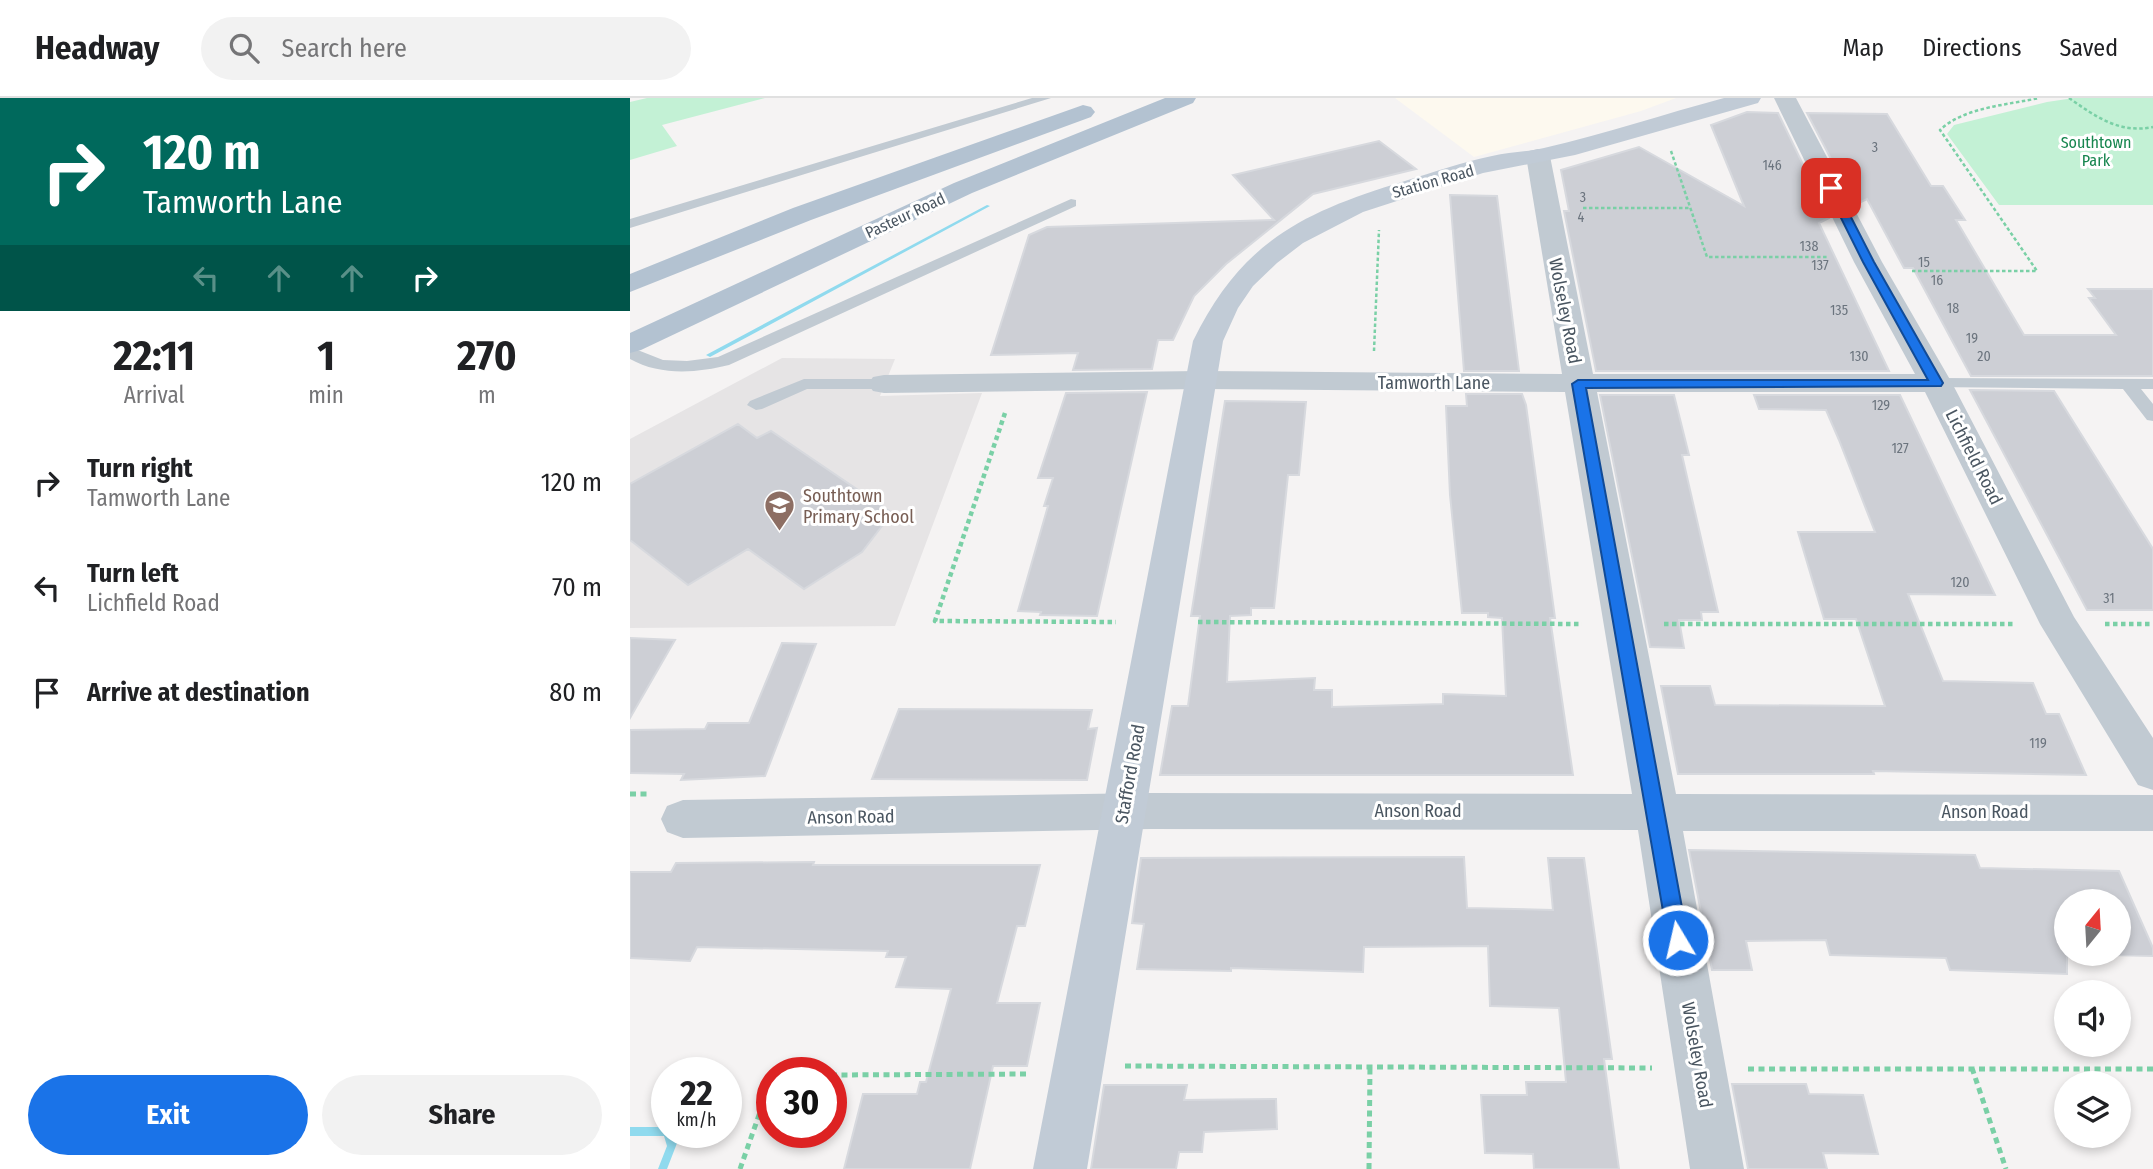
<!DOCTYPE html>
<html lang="en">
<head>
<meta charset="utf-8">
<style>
  :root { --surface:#fff; --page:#f2f2f2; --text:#202124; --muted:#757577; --line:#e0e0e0; --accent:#1a73e8 }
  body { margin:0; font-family:"Fira Sans Condensed",sans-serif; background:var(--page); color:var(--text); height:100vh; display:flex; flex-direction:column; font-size:26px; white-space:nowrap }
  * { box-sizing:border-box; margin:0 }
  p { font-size:23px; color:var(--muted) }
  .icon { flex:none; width:38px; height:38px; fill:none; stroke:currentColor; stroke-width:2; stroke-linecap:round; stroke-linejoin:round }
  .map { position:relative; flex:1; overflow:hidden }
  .sheet { display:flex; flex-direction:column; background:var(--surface); width:630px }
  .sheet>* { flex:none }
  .banner { background:#00695c; color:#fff; overflow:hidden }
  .needle { width:46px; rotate:18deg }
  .buttons { position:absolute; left:1424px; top:791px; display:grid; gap:14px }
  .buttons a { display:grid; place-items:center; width:77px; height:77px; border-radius:50%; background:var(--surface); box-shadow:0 4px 10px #0003; font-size:35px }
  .speed { position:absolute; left:21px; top:959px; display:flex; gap:14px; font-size:35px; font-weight:700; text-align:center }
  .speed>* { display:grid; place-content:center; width:91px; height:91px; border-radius:50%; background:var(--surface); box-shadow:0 4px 10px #0003; line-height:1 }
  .speed small { font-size:18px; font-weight:400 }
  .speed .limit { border:10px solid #d22; background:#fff; color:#111 }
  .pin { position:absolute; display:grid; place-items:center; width:60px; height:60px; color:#fff; margin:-30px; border-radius:14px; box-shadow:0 4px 10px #0006 }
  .me { position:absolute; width:77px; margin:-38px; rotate:351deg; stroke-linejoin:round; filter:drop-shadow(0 0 5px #0008) }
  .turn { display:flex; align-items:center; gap:24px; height:147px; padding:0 28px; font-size:32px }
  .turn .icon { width:91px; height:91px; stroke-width:2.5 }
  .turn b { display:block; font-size:49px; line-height:60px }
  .lanes { display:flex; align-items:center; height:66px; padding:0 28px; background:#0003; justify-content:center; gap:35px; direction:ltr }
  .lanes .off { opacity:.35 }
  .eta { display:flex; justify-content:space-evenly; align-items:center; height:119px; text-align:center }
  .eta b { font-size:42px; font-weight:700; line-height:49px }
  .primary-button { display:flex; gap:14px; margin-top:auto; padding:14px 28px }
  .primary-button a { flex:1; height:80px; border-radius:42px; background:var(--accent); color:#fff; font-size:28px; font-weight:700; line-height:80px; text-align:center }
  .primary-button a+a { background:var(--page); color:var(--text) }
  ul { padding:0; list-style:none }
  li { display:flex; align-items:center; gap:21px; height:105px; padding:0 28px }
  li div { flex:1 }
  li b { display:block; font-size:26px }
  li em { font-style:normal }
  header { display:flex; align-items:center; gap:42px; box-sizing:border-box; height:98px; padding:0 35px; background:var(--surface); border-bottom:2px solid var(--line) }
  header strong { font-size:33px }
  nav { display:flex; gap:38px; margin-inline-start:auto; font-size:24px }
  .search { width:490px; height:63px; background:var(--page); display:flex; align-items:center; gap:18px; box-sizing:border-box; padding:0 24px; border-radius:38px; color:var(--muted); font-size:26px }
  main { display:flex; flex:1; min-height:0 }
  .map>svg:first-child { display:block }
  .commercial { fill:#fdf9ef }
  .education { fill:#e6e4e5 }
  .green { fill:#c3f1d5 }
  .water { fill:#90daee }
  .building { fill:#cdcfd5; stroke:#d7d9de; stroke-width:2; fill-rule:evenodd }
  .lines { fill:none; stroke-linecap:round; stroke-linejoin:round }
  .path-far2 { stroke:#7ad0a6; stroke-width:2.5; stroke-dasharray:3.5 2.5; stroke-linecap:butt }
  .path-far1 { stroke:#7ad0a6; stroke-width:4.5; stroke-dasharray:4.5 3.5; stroke-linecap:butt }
  .path { stroke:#7ad0a6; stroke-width:5; stroke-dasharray:6 4.5; stroke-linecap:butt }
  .lane { fill:#c1cad2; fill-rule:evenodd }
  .street { fill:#c1cad2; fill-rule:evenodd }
  .secondary { fill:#c1cbd6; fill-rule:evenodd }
  .primary { fill:#b3c2d1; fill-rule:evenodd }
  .route { fill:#1a73e8; stroke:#114b97; stroke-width:2 }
  .labels { text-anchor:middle; stroke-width:6; stroke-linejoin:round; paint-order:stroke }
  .number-label { font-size:14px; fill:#6b747e }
  .far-park-label { font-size:16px; fill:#17864f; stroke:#fff }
  .far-street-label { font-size:16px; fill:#4a5661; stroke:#fff }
  .street-label { font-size:18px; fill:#4a5661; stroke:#fff }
  .education-label { font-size:18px; fill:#785e54; stroke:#fff; text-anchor:start }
</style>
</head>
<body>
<header>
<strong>Headway</strong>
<div class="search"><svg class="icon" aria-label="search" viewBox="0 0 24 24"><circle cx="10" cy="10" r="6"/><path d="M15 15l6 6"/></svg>Search here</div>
<nav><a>Map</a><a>Directions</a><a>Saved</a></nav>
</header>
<main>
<section class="sheet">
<div class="banner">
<div class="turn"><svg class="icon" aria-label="right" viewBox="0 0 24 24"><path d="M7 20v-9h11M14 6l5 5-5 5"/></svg><div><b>120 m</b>Tamworth Lane</div></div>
<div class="lanes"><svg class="icon off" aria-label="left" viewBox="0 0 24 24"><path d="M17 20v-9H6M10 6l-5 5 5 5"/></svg><svg class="icon off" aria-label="ahead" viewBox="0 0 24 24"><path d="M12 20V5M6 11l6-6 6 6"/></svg><svg class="icon off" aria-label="ahead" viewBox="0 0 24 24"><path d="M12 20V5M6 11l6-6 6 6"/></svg><svg class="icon" aria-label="right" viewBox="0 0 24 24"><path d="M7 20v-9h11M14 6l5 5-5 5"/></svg></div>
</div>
<div class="eta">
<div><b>22:11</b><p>Arrival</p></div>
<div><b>1</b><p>min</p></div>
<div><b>270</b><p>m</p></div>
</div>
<ul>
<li><svg class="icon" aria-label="right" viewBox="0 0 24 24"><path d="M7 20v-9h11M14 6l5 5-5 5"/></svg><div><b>Turn right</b><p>Tamworth Lane</p></div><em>120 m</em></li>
<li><svg class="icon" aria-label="left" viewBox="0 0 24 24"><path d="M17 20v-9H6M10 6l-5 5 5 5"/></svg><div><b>Turn left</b><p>Lichfield Road</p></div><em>70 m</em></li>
<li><svg class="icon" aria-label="arrive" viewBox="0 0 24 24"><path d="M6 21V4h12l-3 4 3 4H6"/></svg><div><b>Arrive at destination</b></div><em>80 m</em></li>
</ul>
<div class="primary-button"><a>Exit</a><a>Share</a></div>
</section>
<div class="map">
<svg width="1523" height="1071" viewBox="0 0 1523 1071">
  <rect width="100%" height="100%" fill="#f5f3f3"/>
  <path class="commercial" d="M765,0H1046L1011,13L844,59Z"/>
  <path class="education" d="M152,260L265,261L250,298L352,295L265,528L0,530V341Z"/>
  <path class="green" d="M17,0H135L32,27L47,48L0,62V4Z
    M1444,0H1523V107H1369L1317,36L1324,27L1417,4Z"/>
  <path class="water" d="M357,107L360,108L80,259L76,257Z
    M0,1029H37V1034H44L49,1040L37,1071H28L37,1048L34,1038H0Z"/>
  <path class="building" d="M1117,14L1148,15L1199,120L1189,125L1259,273H966L934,113H939L931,72L1009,49L1114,108L1081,27Z
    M1177,15L1257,16L1301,88H1313L1335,122H1326L1394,237H1486L1459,200H1465L1458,191H1523V278H1341L1283,170H1274L1237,101L1225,107Z
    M749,43L786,71L683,96L596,166L564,198L543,242H528L522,271L443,272L448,255L361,257L399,137L417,129L644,122L603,77Z
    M820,97L867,98L889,273H834Z
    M1340,292L1424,293L1523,451V512H1457Z
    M517,294L467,518L410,517L411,514L388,513L418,408H414L423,380H408L436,295Z
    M836,296H892L896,307L925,520H920L943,677H530L542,608H558L570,518H561L595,303L676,304L669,377H658L644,510H621V517L600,518L597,584L685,580L684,592H702V609L813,606V596L876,598L872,520L858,519V515H832L820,397L816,308H837Z
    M970,297H1044L1059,357H1052L1088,514H1071L1072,522H1049L1054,550L1020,549Z
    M1124,297H1270L1365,497L1278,496L1313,583L1403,585L1416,616H1429L1456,677L1243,673L1244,676H1048L1031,588H1080L1085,607L1255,608L1226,521H1194L1168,434H1245L1209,342L1196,312L1129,311Z
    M108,326L127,340L141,333L262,415L232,454L174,491L118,451L58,487L0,442V386Z
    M0,540L45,542L0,620Z
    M152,545L186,546L135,678L51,682L54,676L0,675V632L75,631L78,625H119Z
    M269,611L462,612L458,631L467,630L457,682L242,681Z
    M1059,752L1345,757L1350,770L1489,773L1523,850V858L1437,856V876L1320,872L1316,860L1200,857L1196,842L1116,843L1122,872H1082ZM1437,803H1489V856H1437Z
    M834,759L837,810L923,812L918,760H954L982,961H974L989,1071H904L903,1056L855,1055L851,997H897L896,984H936L929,910L860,908L858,848L734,849L733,874L601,870V873L507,871L514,826L502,825L511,760Z
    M184,764L183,767H410L395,828H387L367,905H410L397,968H363L340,1071H214L233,996H287L290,984H296L321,891L266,889L276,859H256L258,853L67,849L60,863L0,860V774H41L46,765Z
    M1102,986H1176L1179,996L1233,997L1248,1056L1193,1055L1197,1071H1118Z
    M474,987H557L554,1002L646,1001L647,1031L574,1034L572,1054H549L546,1071H461Z"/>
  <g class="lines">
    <path class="path-far2" d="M1439,0C1465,18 1489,36 1523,29
      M1041,53L1077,159H1198
      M953,110H1060
      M1282,173H1407L1310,32C1334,9 1378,7 1409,0
      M744,253L749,132"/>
    <path class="path-far1" d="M375,315L305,523L486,524
      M568,524L952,526
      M1034,526H1386
      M1475,526H1523"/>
    <path class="path" d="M0,696H18
      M495,968L1022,970
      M1342,970L1376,1071
      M1118,971H1523
      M201,977L400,976
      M110,1071L142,980
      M739,1071L740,967"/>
    <path class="lane" d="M402,0H421L0,130V121Z
      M441,101L446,102V108L99,267C67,275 30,278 0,261V249L33,262L57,263L88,259Z
      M1306,280L1523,281V291H1511L1523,306V323L1517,322L1493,291L1300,289L1297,285Z
      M174,281H254L263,286L254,291H177L132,311L126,312L117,307L120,303Z"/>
    <path class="street" d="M1144,0H1166L1252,164L1322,285L1444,519L1523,640V692L1508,687L1410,526L1295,294H967L1046,696L1523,697V733H1053L1114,1071H1060L1008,732L521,731L53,740L37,734L31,721L37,708L53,702L521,695L1002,696L935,294L571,291L254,295L243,293L238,286L243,279L254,277L571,273L932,276L896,58L899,53L908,51L917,53L920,58L963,276H1285L1224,164Z"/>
    <path class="secondary" d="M1094,0H1131L1128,5L945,57L853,75L733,114L673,145L647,165L623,188L608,210L593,243L457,1071H403L563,243C612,143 673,114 775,83C804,74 832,64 862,58C879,54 897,54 914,50C975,36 1034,16 1094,0Z"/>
    <path class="primary" d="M535,0H566L563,5L342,95L11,252L0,255V235L324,85Z
      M453,7L461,9L465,14L461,19L181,122L0,194V176L163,110Z"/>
  </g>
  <path class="route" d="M1201,87L1206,90L1244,164L1313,285L1311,288L956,290L1058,842L1055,848L1048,851L1041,848L1038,842L942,286L948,282H1298L1233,164L1196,90Z"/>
  <defs>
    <symbol id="school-pin" viewBox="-11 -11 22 30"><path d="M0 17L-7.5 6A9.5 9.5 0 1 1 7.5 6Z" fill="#8d6e63" stroke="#fff"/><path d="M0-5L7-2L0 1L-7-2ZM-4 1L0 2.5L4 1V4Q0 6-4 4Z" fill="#fff"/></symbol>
  </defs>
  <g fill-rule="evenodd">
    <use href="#school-pin" x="132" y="390" width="35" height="47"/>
  </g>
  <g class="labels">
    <g class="number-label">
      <text x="1245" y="54">3</text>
      <text x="1142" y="72">146</text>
      <text x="953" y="104">3</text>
      <text x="951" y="124">4</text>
      <text x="1179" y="153">138</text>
      <text x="1294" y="169">15</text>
      <text x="1190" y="172">137</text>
      <text x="1307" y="187">16</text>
      <text x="1323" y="215">18</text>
      <text x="1209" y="217">135</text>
      <text x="1342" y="245">19</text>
      <text x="1229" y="263">130</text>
      <text x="1354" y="263">20</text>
      <text x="1251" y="312">129</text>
      <text x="1270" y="355">127</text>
      <text x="1330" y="489">120</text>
      <text x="1479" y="505">31</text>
      <text x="1408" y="650">119</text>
    </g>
    <g class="far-park-label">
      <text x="1466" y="50">Southtown<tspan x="1466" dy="18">Park</tspan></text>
    </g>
    <g class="far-street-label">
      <text transform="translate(803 83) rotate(-16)" y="6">Station Road</text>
      <text transform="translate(275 117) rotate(-25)" y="6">Pasteur Road</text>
    </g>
    <g class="street-label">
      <text transform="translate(935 213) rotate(79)" y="6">Wolseley Road</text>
      <text x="804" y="291">Tamworth Lane</text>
      <text transform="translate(1344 359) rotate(63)" y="6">Lichfield Road</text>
      <text transform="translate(500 676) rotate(-80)" y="6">Stafford Road</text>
      <text x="788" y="719">Anson Road</text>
      <text x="1355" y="720">Anson Road</text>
      <text transform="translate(221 719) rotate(-1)" y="6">Anson Road</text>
      <text transform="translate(1067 957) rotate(80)" y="6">Wolseley Road</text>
    </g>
    <g class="education-label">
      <text x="173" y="404">Southtown<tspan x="173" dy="21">Primary School</tspan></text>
    </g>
  </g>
</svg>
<div class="buttons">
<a><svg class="needle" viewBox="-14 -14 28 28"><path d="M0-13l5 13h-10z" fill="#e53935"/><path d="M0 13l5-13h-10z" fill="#757577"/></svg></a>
<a><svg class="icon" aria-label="sound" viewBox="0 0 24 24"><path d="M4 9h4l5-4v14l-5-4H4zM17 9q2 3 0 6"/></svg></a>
<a><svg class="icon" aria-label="layers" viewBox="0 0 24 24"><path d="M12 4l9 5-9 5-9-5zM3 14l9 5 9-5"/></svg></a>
</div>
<div class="speed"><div>22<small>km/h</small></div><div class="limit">30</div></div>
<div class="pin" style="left:1201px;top:90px;background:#d93025"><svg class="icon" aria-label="arrive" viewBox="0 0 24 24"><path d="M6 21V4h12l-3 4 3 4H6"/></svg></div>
<svg class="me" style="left:1048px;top:842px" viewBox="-20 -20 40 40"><circle r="17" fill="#1a73e8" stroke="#fff" stroke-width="3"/><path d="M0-11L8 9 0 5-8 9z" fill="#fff"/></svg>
</div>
</main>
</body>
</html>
